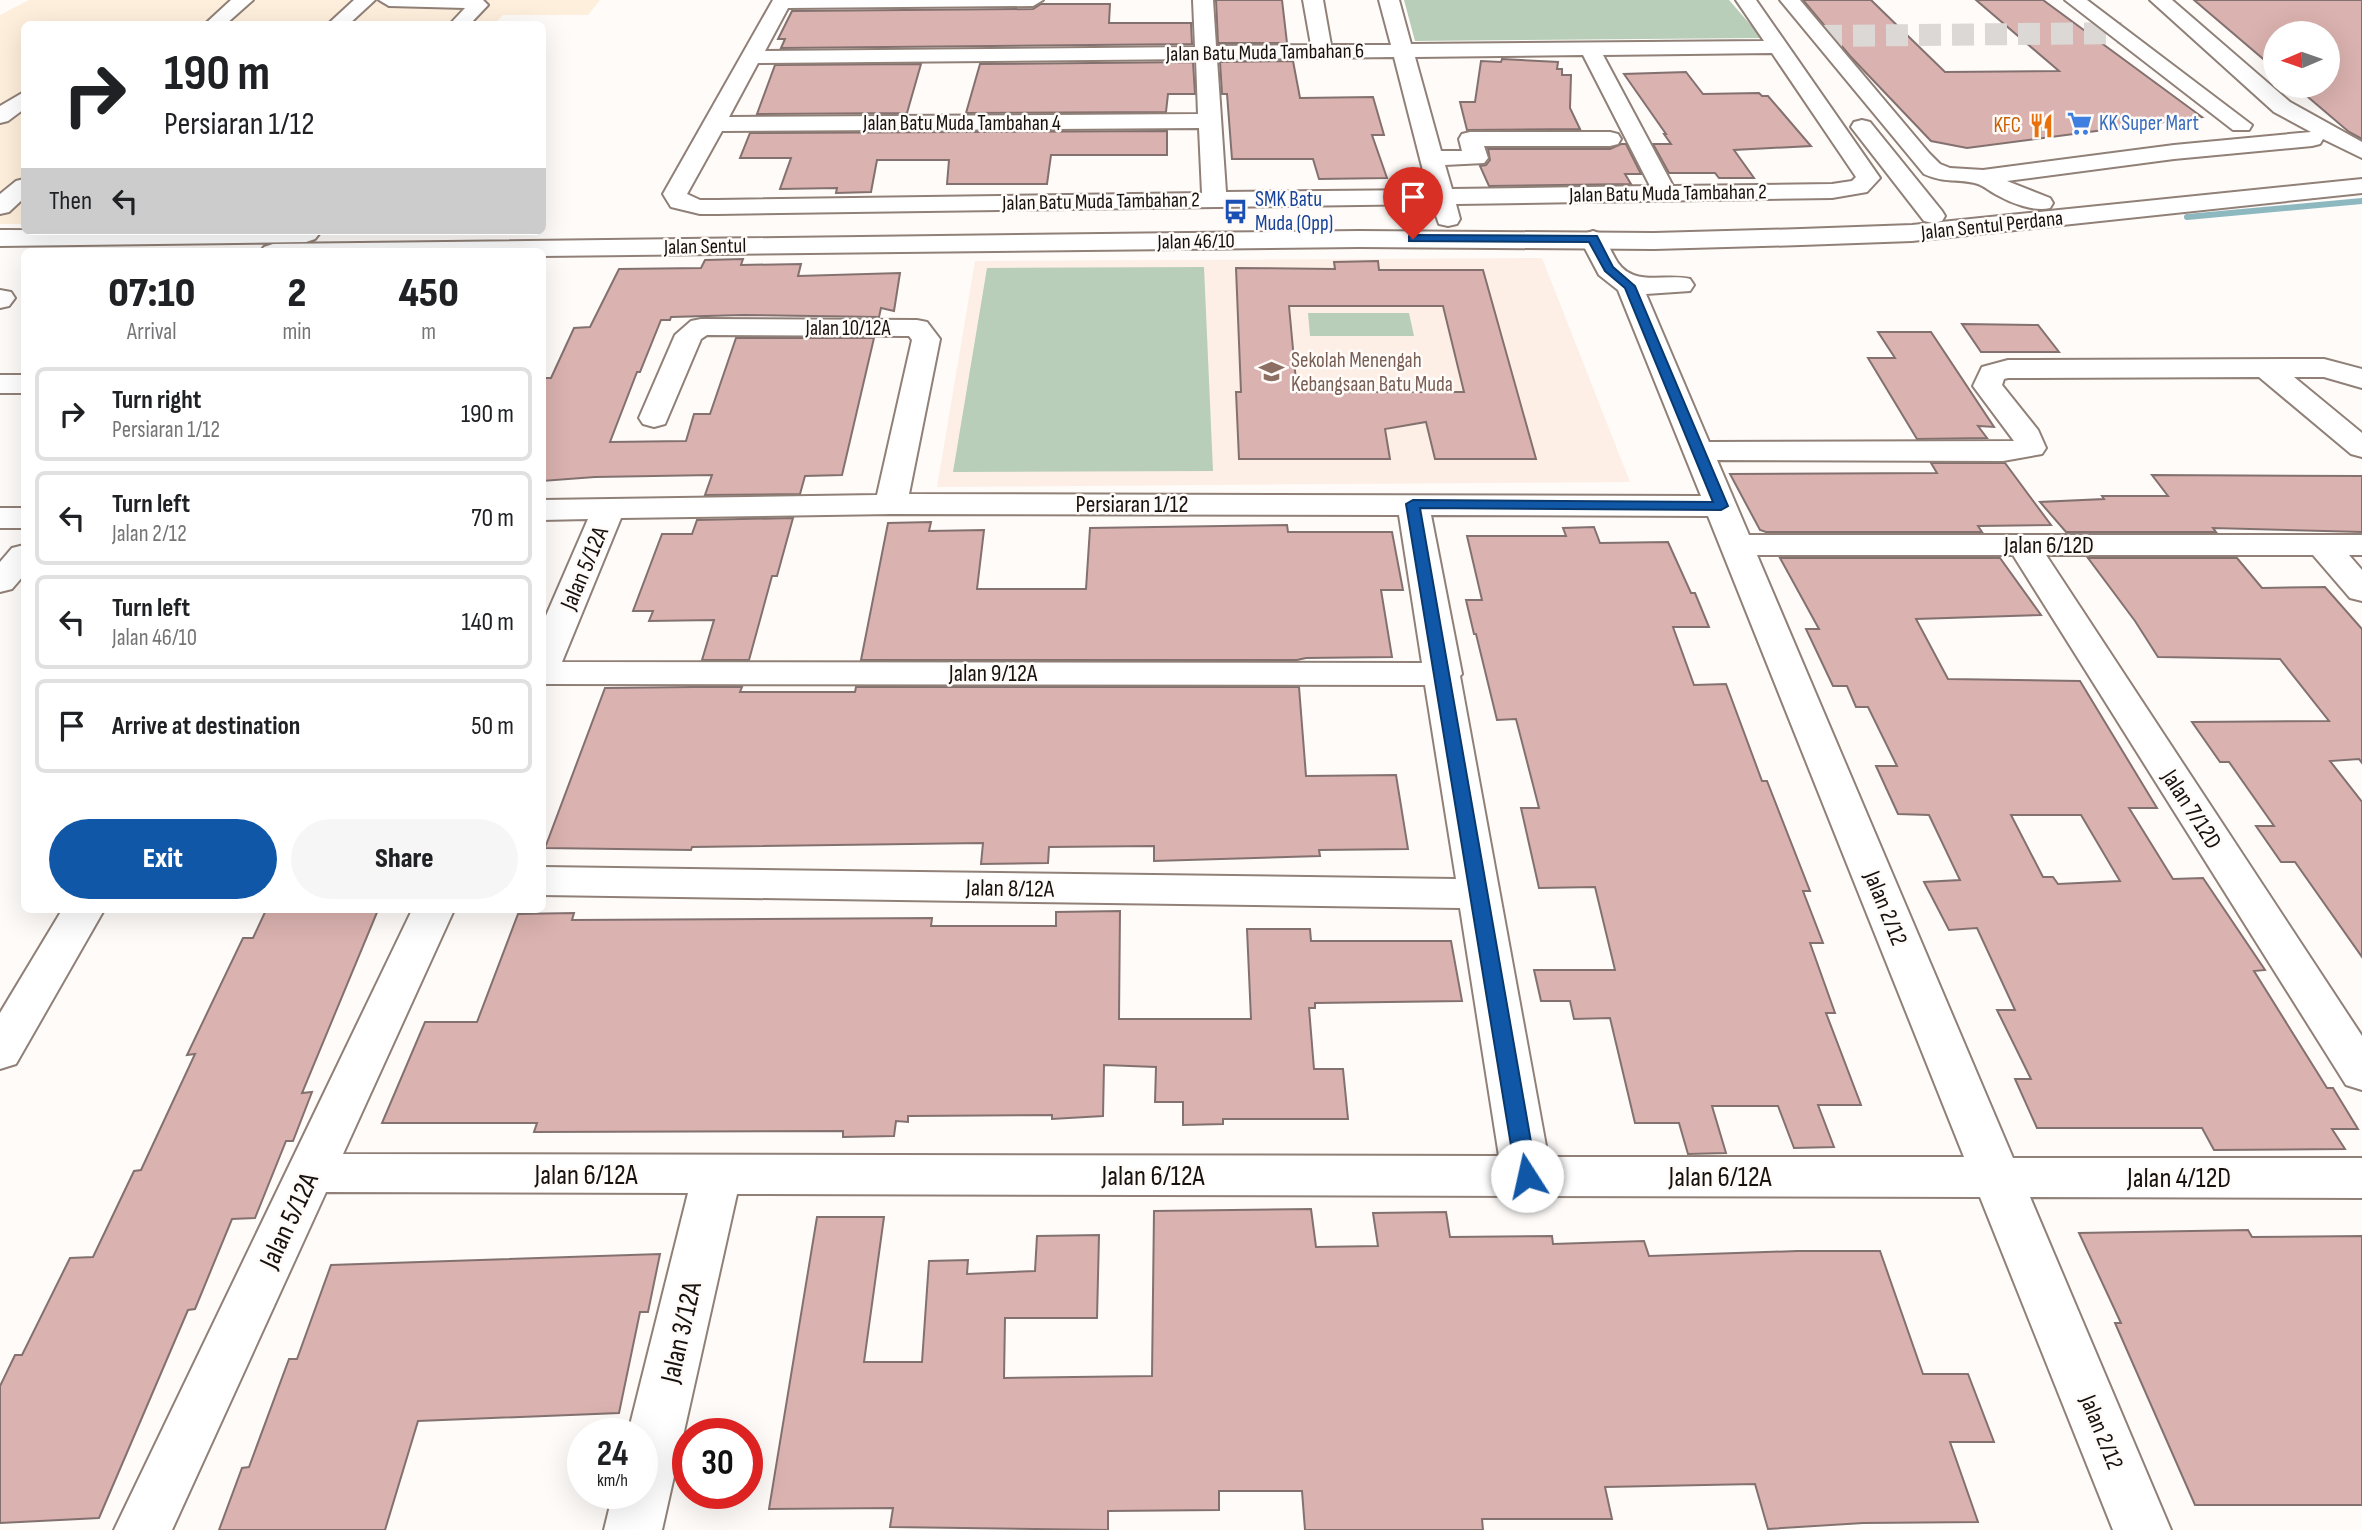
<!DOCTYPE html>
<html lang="en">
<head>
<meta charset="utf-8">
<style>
  :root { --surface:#fff; --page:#f6f6f6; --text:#202124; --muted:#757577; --line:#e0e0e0; --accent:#1057a7 }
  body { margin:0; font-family:"Sofia Sans Condensed",sans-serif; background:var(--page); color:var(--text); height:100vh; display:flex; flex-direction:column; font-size:26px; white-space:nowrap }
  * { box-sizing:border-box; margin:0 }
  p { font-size:23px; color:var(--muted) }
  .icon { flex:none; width:38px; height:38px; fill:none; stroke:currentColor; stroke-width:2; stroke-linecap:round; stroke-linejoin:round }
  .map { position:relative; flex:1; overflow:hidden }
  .side { position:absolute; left:21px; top:248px; width:525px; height:665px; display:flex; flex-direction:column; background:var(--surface); border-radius:10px; box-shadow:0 7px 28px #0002 }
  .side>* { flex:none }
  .banner { position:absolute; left:21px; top:21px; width:525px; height:214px; border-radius:10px; box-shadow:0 7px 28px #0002; background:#fff; color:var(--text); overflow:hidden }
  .needle { width:46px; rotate:268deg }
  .controls { position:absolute; left:2263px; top:21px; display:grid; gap:14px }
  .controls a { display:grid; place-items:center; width:77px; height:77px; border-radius:50%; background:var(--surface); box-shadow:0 7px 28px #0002; font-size:35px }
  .speed { position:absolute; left:567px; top:1418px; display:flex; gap:14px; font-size:35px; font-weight:700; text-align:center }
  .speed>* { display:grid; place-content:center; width:91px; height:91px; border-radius:50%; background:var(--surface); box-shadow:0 7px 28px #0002; line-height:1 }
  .speed small { font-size:18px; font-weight:400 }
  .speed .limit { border:10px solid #d22; background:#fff; color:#111 }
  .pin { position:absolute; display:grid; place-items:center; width:60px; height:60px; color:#fff; margin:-72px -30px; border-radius:50% 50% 50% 0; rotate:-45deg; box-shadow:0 0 7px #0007 }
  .pin .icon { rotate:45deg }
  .me { position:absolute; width:77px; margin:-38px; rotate:350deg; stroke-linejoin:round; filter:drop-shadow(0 0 5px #0008) }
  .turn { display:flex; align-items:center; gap:24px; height:147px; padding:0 28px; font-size:32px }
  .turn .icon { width:91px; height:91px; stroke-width:2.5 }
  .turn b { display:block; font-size:49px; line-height:60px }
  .then { display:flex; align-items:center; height:66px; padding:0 28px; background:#0003; gap:14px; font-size:26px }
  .eta { display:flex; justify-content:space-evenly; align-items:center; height:119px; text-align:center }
  .eta b { font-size:42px; font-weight:800; line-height:49px }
  .primary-button { display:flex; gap:14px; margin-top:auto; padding:14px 28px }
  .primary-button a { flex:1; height:80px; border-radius:42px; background:var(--accent); color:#fff; font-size:28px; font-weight:800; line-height:80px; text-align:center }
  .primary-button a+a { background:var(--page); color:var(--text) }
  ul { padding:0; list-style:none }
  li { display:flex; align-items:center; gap:21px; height:94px; margin:0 14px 10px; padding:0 14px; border:4px solid var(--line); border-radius:10px }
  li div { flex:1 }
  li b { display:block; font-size:26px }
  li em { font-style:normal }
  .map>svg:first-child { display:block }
  .industrial { fill:#feefdc }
  .built { fill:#feefe6 }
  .green { fill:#b8ceb8 }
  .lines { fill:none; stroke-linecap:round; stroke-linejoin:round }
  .stream { stroke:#8db8bf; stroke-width:6 }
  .building { fill:#dab2af; stroke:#83716f; stroke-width:2; fill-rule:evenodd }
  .minor-tunnel { stroke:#dcd8d6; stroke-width:22; stroke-dasharray:22 11; stroke-linecap:butt }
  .minor-casing { stroke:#908077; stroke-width:4 }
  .major-casing { stroke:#908077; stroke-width:4 }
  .minor { fill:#fff; fill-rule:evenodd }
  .major { fill:#fff; fill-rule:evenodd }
  .route { fill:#1057a7; stroke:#0a396d; stroke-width:2 }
  .labels { text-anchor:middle; stroke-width:5; stroke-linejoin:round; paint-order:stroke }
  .far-street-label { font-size:21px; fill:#18120f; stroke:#fefbf9 }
  .far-shop-label { font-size:21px; fill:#366cbe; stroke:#fefbf9; text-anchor:start }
  .far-food-label { font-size:21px; fill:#c56008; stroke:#fefbf9; text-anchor:end }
  .far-transit-label { font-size:21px; fill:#164399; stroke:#fefbf9; text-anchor:start }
  .far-education-label { font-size:21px; fill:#785e54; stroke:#fefbf9; text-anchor:start }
  .street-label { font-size:24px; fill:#18120f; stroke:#fefbf9 }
  .near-street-label { font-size:28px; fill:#18120f; stroke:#fefbf9 }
</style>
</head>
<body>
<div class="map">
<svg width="2362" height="1530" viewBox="0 0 2362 1530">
  <rect width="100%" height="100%" fill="#fefbf9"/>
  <path class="industrial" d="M29,0H600L588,15H503L494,24H24V224H0V15Z"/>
  <path class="built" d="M1542,258L1630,482L937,487L975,261Z"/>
  <path class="green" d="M1404,0H1729L1762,38L1415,41Z
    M1204,267L1213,471L953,472L987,268Z
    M1308,313H1409L1414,336H1310Z"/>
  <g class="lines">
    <path class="stream" d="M2187,217L2362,201"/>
  </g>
  <path class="building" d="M1216,0H1282L1287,43H1218Z
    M1803,0H1871L1945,72L2059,71L1976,0H2043L2202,117L1967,148L1931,141L1850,56Z
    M2194,0H2362V139L2349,132L2295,86H2328V33H2275V69Z
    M1041,4H1110L1109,23H1191L1192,44L781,48L785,39H778L792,11L1033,9Z
    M1502,59L1558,62L1557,69H1562V75H1571L1570,108L1580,129L1467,130L1460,102H1475L1481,61L1501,62Z
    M1293,61L1300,98L1373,97L1384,135H1372L1387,178L1319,179L1313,159H1232L1227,94H1222L1220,62Z
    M1193,62L1195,94H1168L1166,112L966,113L980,64Z
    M921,64L907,113L757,114L775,65Z
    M1686,72L1703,94L1759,93L1762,96H1768L1811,146L1734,150L1754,178H1719L1715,173H1669L1653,144H1671L1664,134H1666L1624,74Z
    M1167,131V155H1051L1047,184H947L949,160H877L871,192L836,193L837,188L780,189L791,158H740L750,133Z
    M1621,144H1626L1641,174H1625L1631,184L1489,186L1480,166L1486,165L1490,160L1488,149H1610Z
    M743,259L741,265L801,264L798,276L900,273L894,311L881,308L879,317L743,315L671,317L670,320H661L640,372H637L610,442L686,441L694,414H710L736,338H874L842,475L805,476L800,494L705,495L712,475L595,477L542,481V378H551L574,328L590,327L619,269L701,268L705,260Z
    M1378,261L1379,270H1483L1536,459H1435L1426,422L1385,429L1390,459H1239L1236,392H1241L1236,268L1335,269L1334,262ZM1289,306H1443L1464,392H1297Z
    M1962,324L2038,325L2059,352H1981Z
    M1878,332H1931L1994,427L1978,426L1987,438L1917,439L1868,358H1895Z
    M1931,463H2005L2051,525L1978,526L1982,532H1766L1760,530L1730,474L1937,473Z
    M2152,475L2362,476V532L2213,528L2216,532H2066L2040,502L2104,499L2102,496H2168Z
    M793,518L777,576H772L749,660H702L714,620L649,621L653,611H633L662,534H692L697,520Z
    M931,522L929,531L984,530L977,589H1086L1090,528L1287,525L1288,532H1392L1403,590H1381L1392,657L1306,658L1297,660H861L888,523Z
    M1594,527L1600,543L1668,542L1691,593H1695L1709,627H1673L1694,685L1726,684L1762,781H1767L1810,891H1803L1823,943H1810L1835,1013H1826L1861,1105H1818L1834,1147L1794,1148L1778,1106H1712L1726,1153L1688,1154L1679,1123H1635L1610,1018L1574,1019L1570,1001H1541L1534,970H1615L1595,887L1539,888L1521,808H1539L1516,719L1497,720L1476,634H1474L1466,600H1482L1467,536H1566L1563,528Z
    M1780,558H2000L2041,615L1916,619L1948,679L2080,681L2157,808H2129L2173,879L2203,878L2265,970L2254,971L2327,1088H2333L2358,1129H2332L2345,1149L2214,1150L2202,1128H2037L2015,1079H2031L1997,1010H2015L1977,928L1949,930L1924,882L1960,880L1929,815L1898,814L1876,766H1897L1868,707H1856L1847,686H1833L1806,629H1819ZM2011,815H2081L2120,881L2058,884L2053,877H2043Z
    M2088,558H2237L2262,588L2325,587L2362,629V763L2359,759L2330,761L2362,802V957L2295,862H2281L2256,826H2274L2229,762H2220L2192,722L2329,721L2280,659L2158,657L2135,621Z
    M693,687H742L740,692H855L856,687H1299L1306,776L1396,775L1408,849L1319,850L1320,856L1154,861V846L1049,847L1048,863L981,864L983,843L692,847L691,850L545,848L605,688Z
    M266,910H378L302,1093L312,1092L293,1141H286L255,1218L232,1219L195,1309L188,1310L99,1518L0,1523V1386L15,1355H22L70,1258L93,1257L134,1171L141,1170L195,1054L187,1055L243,938H253Z
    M1120,911L1119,1019H1251L1247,929H1310L1311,941H1451L1462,1001L1315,1003V1008H1309L1314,1069H1343L1348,1119H1223V1124L1183,1125V1102H1155L1156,1067L1104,1065L1103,1116L1052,1119V1115L908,1116V1122L896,1121L894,1136L843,1137V1131L534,1132L537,1123H382L425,1022H477L518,914L574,913L572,920L932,918L931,926H1056V912Z
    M1311,1209L1316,1247L1378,1246L1373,1213L1446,1212L1450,1237L1552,1236L1553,1244L1644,1241L1649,1256L1797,1251H1880L1923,1374H1968L1994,1442H1950L1978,1522L1863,1523L1768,1529L1755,1484L1605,1487L1612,1519H1482L1483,1530H1305L1302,1491H1219V1510L1108,1511V1530L890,1527L893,1508L769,1509L817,1217H884L864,1362H922L929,1261L968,1260L967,1274L1035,1271L1037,1236L1099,1235L1097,1318H1005L1004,1378L1152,1376L1154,1211Z
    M2248,1230L2252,1237L2362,1236V1505H2195L2115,1323H2121L2079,1233Z
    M660,1254L648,1312H640L619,1413L418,1421L385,1530H219L242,1468L249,1467L289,1359H297L331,1265Z"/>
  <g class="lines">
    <path class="minor-tunnel" d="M1820,36L2122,33"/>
    <defs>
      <path id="minor" d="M231,0H253L226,24H205Z
        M354,0H375L349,24H328Z
        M379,0H483L488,5L470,24H450L465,8L389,6Z
        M773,0H1043L1033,6L788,8L765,51L1195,47L1193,0H1213L1216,46L1311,45L1303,0H1323L1331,45H1391L1379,0H1399L1411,44L1764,41L1736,0H1756L1880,178L1867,192L1832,198L1456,204L1460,219L1457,224L1448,226L1439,224L1432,204L717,214H700L671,207L663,194ZM1772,53L1856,177L1852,181L1832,184L1673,186L1603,55ZM1583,55L1650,186L1452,189L1445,165L1484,163L1488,158L1484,146H1610L1618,144L1621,139L1618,134L1610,132H1470L1462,134L1459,139L1462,151H1441L1415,57ZM1394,57L1428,190L1226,192L1217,59ZM1196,59L1198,114L729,117L758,63ZM1199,128L1202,193L717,200H700L687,194L722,131Z
        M1780,0H1800L1929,153L1940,164L1950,168L1983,170L2174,145L2311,132L2274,112L2150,0H2172L2290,102L2362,142V158L2323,139L2320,144L2312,146L2174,159L2007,181L2050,198L2053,203L2050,208C2034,212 2011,203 1997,195C1991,192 1984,186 1978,184C1959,178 1946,184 1924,174Z
        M2065,0H2087L2252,125L2249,130H2233Z
        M24,92V109L8,121L0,123V106Z
        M1862,120L1870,122L1942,211L1945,216L1942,221L1933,223L1924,221L1851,127L1854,122Z
        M24,179V198L9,212L0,214V194L16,181Z
        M1593,231L1602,234C1608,243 1612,254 1618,263C1635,287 1666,273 1690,279L1694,285L1690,291L1646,294L1709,442L2014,441L1973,386L1982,367L2008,360L2324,359L2362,369V388L2324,377H2294L2362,433V457L2351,454L2259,377L2008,378L2004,379L2002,385L2038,430L2046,448L2042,454L2003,461L1717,460L1749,535H2362V555H2349L2362,570V601L2350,598L2313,555H2046L2362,1036V1090L2346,1085L2013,555H1757L2013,1158H2362V1198L2030,1197L2171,1530H2113L1980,1197L737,1194L662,1530H604L613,1493H642V1433H628L688,1193L326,1192L172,1530H114L412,910H454L343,1154L1499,1156L1460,908L542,895V867L1456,879L1425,685L542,684V625L588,519L542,520V500L877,495L912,340L909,336L707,335L701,339L665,424L654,427L643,424L639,418L675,335L691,321L701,319L917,320L927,322L940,339L909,494L1701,496L1618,290L1599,275L1580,239L1584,234ZM891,514L1399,515L1422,663L562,662L621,518ZM1431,515L1708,516L1964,1157H1548L1460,676L1462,674Z
        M0,290L11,292L15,298L9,306L0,308Z
        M0,375H24V393H0Z
        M0,508H24V528H0Z
        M24,545V575L12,589L0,592V562L12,548Z
        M62,910H104L16,1064L0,1069V1013Z"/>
      <path id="major" d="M2362,179V193L1912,241L1801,245L1654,249L1359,247L542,256V252H260L264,247L273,244L1359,231L1654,233L1801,229L1912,225Z
        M0,230L316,231L319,234L315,239L306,242L0,246Z"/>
    </defs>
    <use href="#minor" class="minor-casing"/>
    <use href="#major" class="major-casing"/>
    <use href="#minor" class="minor"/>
    <use href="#major" class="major"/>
  </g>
  <path class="route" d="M1413,235L1597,236L1613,267L1635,286L1728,506L1721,510L1420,508L1537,1176L1534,1182L1527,1184L1519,1182L1516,1176L1406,504L1413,500L1713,502L1625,288L1605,271L1589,242L1409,241V236Z"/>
  <defs>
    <symbol id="supermarket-bare" viewBox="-9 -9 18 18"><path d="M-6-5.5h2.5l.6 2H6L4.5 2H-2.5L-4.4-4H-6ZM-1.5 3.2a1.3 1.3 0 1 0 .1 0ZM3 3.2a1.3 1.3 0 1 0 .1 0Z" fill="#3f7fe0" stroke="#fefbf9" stroke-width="2.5" paint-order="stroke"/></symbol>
    <symbol id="restaurant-bare" viewBox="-9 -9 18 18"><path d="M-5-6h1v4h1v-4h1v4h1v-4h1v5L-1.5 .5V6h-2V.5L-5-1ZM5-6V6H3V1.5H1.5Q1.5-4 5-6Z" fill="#e8710a" stroke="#fefbf9" stroke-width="2.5" paint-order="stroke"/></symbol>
    <symbol id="bus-bare" viewBox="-9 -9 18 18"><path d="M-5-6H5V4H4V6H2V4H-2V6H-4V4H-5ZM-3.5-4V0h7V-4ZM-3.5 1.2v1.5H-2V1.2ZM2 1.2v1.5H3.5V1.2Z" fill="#1a4fb4" stroke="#fefbf9" stroke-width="2.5" paint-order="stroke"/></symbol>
    <symbol id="school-bare" viewBox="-9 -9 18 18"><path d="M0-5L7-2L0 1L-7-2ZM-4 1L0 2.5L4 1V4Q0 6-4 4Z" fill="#8d6e63" stroke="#fefbf9" stroke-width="2.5" paint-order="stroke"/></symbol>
  </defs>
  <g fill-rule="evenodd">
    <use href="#supermarket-bare" x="2062" y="106" width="35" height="35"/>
    <use href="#restaurant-bare" x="2024" y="108" width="35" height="35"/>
    <use href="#bus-bare" x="1218" y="194" width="35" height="35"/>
    <use href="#school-bare" x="1254" y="354" width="35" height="35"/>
  </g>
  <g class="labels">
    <g class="far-street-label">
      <text transform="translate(1265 52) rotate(-1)" y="7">Jalan Batu Muda Tambahan 6</text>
      <text x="962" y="130">Jalan Batu Muda Tambahan 4</text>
      <text transform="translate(1668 193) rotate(-1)" y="7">Jalan Batu Muda Tambahan 2</text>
      <text transform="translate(1101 201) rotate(-1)" y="7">Jalan Batu Muda Tambahan 2</text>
      <text transform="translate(1992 225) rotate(-6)" y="7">Jalan Sentul Perdana</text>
      <text transform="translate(1196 241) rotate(-1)" y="7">Jalan 46/10</text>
      <text transform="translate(705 246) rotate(-1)" y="7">Jalan Sentul</text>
      <text x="848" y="335">Jalan 10/12A</text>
    </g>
    <g class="far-shop-label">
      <text x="2099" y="130">KK Super Mart</text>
    </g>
    <g class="far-food-label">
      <text x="2021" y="132">KFC</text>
    </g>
    <g class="far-transit-label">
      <text x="1255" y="206">SMK Batu<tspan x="1255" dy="24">Muda (Opp)</tspan></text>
    </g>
    <g class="far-education-label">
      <text x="1291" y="367">Sekolah Menengah<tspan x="1291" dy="24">Kebangsaan Batu Muda</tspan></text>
    </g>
    <g class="street-label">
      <text x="1132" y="512">Persiaran 1/12</text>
      <text x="2049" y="553">Jalan 6/12D</text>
      <text transform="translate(584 568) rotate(-67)" y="8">Jalan 5/12A</text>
      <text x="993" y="681">Jalan 9/12A</text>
      <text transform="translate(2192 809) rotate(57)" y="8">Jalan 7/12D</text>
      <text transform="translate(1010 888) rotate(1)" y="8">Jalan 8/12A</text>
      <text transform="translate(1886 908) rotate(68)" y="8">Jalan 2/12</text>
      <text transform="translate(2102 1432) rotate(68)" y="8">Jalan 2/12</text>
    </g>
    <g class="near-street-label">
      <text x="586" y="1184">Jalan 6/12A</text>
      <text x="1153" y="1185">Jalan 6/12A</text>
      <text x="1720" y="1186">Jalan 6/12A</text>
      <text x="2179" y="1187">Jalan 4/12D</text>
      <text transform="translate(288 1220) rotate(-65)" y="10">Jalan 5/12A</text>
      <text transform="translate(680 1332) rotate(-77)" y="10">Jalan 3/12A</text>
    </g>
  </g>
</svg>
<div class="controls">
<a><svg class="needle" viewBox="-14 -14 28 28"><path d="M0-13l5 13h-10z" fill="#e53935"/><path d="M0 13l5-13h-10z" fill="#757577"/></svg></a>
</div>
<div class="speed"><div>24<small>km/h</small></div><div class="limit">30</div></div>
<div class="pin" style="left:1413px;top:239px;background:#d93025"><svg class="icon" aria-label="arrive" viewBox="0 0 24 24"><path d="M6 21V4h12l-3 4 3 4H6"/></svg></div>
<svg class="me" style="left:1527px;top:1176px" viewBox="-20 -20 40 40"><circle r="19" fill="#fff"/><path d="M0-13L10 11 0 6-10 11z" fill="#1057a7"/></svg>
<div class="banner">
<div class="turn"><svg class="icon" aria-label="right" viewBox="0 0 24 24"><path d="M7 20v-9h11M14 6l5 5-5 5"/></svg><div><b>190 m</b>Persiaran 1/12</div></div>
<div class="then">Then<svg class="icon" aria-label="left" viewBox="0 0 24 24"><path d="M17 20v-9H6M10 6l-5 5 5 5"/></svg></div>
</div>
<section class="side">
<div class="eta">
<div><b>07:10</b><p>Arrival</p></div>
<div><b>2</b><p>min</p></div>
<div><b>450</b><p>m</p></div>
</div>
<ul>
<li><svg class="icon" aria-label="right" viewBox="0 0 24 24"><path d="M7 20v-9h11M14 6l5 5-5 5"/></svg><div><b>Turn right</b><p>Persiaran 1/12</p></div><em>190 m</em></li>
<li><svg class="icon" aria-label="left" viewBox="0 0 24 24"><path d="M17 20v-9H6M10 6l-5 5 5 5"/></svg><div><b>Turn left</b><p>Jalan 2/12</p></div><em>70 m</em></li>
<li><svg class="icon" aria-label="left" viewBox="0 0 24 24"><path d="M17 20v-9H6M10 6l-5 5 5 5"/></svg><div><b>Turn left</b><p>Jalan 46/10</p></div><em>140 m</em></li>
<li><svg class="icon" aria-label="arrive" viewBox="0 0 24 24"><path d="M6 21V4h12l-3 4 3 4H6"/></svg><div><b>Arrive at destination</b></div><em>50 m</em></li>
</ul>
<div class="primary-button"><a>Exit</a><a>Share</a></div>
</section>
</div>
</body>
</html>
